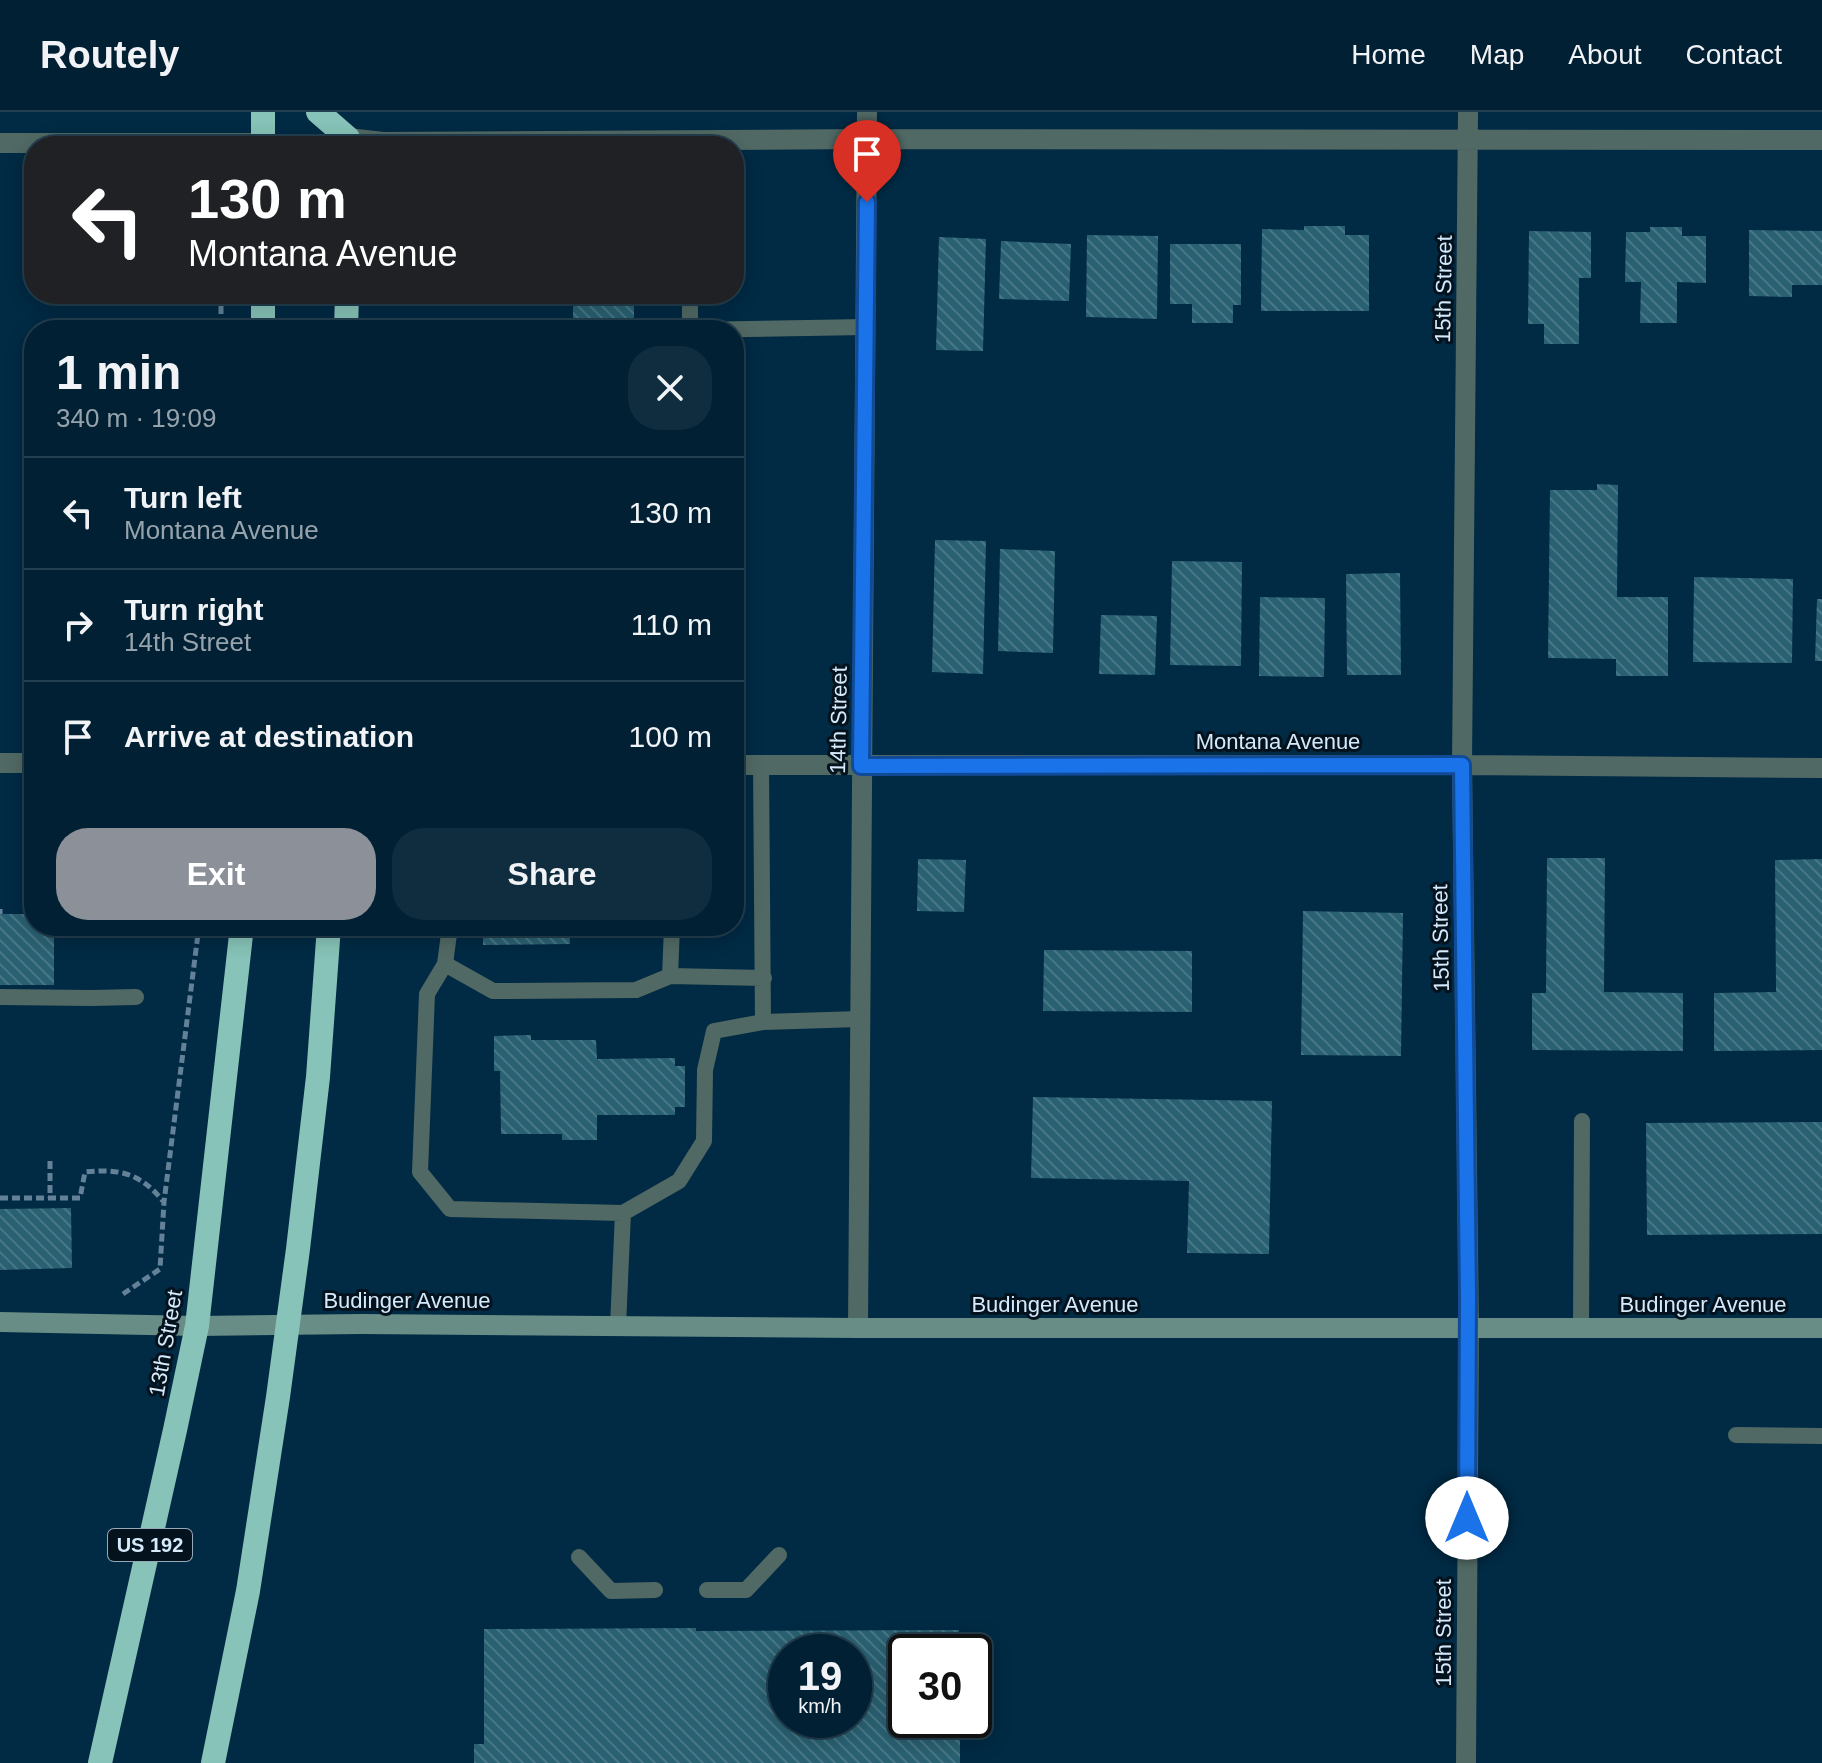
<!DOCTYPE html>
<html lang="en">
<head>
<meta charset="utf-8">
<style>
  :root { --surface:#012033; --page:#0f2d3f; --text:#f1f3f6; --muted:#96a3ac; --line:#233e4e; --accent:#8c9099 }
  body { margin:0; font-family:Arial,sans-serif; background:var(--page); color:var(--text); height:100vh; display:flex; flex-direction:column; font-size:30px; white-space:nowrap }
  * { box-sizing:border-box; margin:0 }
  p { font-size:26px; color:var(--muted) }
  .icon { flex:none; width:44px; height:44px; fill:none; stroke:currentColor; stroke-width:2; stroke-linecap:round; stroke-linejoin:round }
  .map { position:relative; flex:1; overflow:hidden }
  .drawer { position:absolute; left:24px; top:208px; width:720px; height:616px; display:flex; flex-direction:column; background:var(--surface); border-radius:32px; box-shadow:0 4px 20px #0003,0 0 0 2px var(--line) }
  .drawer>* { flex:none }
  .hud { position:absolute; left:24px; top:24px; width:720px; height:168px; border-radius:32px; box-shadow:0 4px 20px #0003,0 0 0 2px var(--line); background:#202124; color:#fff; overflow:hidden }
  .speed { position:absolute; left:768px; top:1522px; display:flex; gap:16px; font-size:40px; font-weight:700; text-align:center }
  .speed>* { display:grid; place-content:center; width:104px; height:104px; border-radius:50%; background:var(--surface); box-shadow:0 4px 20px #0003,0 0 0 2px var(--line); line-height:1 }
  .speed small { font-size:20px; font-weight:400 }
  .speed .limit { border:4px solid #111; border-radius:12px; background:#fff; color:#111 }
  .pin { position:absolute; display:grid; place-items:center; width:68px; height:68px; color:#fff; margin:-82px -34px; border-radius:50% 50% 50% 0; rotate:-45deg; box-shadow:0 0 8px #0007 }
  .pin .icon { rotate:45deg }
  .me { position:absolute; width:88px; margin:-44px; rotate:0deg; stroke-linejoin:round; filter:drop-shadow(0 0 6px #0008) }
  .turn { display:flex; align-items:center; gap:28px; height:168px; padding:0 32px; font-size:36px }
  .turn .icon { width:104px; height:104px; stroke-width:2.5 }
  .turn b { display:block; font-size:56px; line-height:68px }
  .round { display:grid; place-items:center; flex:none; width:84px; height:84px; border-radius:32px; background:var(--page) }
  .overview { display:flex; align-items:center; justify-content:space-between; height:136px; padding:0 32px }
  h1 { font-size:48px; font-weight:700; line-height:60px }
  .action { display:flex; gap:16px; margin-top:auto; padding:16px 32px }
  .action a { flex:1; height:92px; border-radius:32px; background:var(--accent); color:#fff; font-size:32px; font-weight:700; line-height:92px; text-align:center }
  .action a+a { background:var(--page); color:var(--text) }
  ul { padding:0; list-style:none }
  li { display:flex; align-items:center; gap:24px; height:112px; padding:0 32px; border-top:2px solid var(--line) }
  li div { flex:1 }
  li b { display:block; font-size:30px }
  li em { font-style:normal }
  header { display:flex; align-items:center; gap:48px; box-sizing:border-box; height:112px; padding:0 40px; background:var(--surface); border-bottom:2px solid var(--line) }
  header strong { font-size:38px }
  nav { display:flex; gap:44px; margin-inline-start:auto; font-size:28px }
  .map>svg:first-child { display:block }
  .building { fill:url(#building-back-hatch); fill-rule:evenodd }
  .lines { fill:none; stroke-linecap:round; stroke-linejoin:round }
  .path { stroke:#638298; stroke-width:5; stroke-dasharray:8 4; stroke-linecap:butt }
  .lane { stroke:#516964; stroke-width:16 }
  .street { stroke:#516964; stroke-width:20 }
  .secondary { stroke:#678d86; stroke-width:20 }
  .highway { stroke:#87c3b8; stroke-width:24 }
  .route-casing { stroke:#114b97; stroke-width:20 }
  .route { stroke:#1a73e8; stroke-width:14 }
  .labels { text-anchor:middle; stroke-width:6; stroke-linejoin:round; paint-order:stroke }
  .shield { fill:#04121d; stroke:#96a9b8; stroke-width:2 }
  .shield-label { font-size:20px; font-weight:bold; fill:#d5eafb }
  .street-label { font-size:22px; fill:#d5eafb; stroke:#04121d }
</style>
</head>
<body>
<header>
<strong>Routely</strong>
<nav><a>Home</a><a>Map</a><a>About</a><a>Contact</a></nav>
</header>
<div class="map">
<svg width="1822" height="1651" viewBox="0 0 1822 1651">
  <defs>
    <pattern id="building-back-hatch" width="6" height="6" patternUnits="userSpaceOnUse" patternTransform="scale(2)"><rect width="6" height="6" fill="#2a6172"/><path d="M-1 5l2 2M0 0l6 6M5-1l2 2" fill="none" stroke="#487887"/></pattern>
  </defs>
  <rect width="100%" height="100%" fill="#012a44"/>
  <path class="building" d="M1304,114H1345V123H1369V199H1261L1262,117L1304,118Z
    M1650,115H1682V124H1706V171L1677,170V211H1640L1641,170H1625L1626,120H1650Z
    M1749,118L1822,119V173H1792V185L1749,184Z
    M1529,119L1591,120V166H1579V232H1544V212H1528Z
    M1087,123L1158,124L1157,207L1086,205Z
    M939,125L986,127L983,239L936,238Z
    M1001,129L1071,132L1069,189L999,187Z
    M1170,132H1241V193H1233V211H1192V192H1170Z
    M573,182H634V218H573Z
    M1597,372L1618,373L1617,485H1668V564H1616V547L1548,546L1550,378H1597Z
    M935,428L986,429L983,562L932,560Z
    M1000,437L1055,439L1053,541L998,539Z
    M1172,449L1242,450L1241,554L1170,553Z
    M1400,461L1401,563H1347L1346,462Z
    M1694,465L1793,467L1792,551L1693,550Z
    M1260,485L1325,486L1324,565L1259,564Z
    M1817,487H1822V549H1815Z
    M1101,503L1157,504L1155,563L1099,562Z
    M1547,746H1605L1604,880L1683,881V939L1532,938V881H1546Z
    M918,747L966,748L964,800L917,799Z
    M1822,747V938L1714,939V881L1776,880L1775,748Z
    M1303,799L1403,801L1401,944L1301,943Z
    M0,802H34V814H54V873H0Z
    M483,814H569L570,832L483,833Z
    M1044,838L1192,839V900L1043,899Z
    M531,923V928H596L597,947L675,946V954H685V995H675V1003H597V1028H562V1022H501L500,959H494V924Z
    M1033,985L1272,989L1269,1142L1187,1141L1189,1069L1031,1066Z
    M1822,1010V1122L1647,1123L1646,1011Z
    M71,1096L72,1156L0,1158V1097Z
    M696,1516V1519L959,1518V1540H906V1608H960V1651H474V1632H484V1517ZM786,1540H854V1608H786Z"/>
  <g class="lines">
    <path class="path" d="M221,182V218
      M0,797V802
      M50,1049V1086
      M0,1086H80L85,1060C120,1056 141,1062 163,1089
      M123,1182L160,1157L164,1090L199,814"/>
    <path class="lane" d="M690,182V218L866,215
      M761,653L763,910
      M450,814L445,852L427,882L420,1060L450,1097L623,1101L618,1214
      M445,852L493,879L636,878L670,864L672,814
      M670,864L764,866
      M0,885L91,886L136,885
      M623,1101L679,1069L704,1029L705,958L714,919L763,910L860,907
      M1581,1217L1582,1009
      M1736,1323L1822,1324
      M579,1445L611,1479L655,1478
      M707,1478H746L779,1443"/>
    <path class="street" d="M348,26L383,30L867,27L1822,28
      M0,31H263
      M0,651H34
      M734,653H1462L1822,656
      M858,1216L867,0
      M1466,1651L1469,1217L1462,653L1468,0"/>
    <path class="secondary" d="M0,1210L197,1214L361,1212L858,1216H1822"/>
    <path class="highway" d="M318,0L348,26
      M263,34V0
      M263,218V182
      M346,218L347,182
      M100,1651L175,1318L197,1214L242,814
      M213,1651L248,1479L278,1285L298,1137L318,965L329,814"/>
  </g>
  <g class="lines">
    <defs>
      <path id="route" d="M867,90L861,654L1462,653L1468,1185L1467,1406"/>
    </defs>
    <use href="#route" class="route-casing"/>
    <use href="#route" class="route"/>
  </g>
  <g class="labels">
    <rect class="shield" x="108" y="1417" width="84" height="32" rx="6"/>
    <g class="shield-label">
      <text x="150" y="1440">US 192</text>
    </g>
    <g class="street-label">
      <text transform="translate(1443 177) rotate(-89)" y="8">15th Street</text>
      <text transform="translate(838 608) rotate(-89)" y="8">14th Street</text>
      <text x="1278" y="637">Montana Avenue</text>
      <text transform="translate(1440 826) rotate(-91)" y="8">15th Street</text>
      <text x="407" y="1196">Budinger Avenue</text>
      <text x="1055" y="1200">Budinger Avenue</text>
      <text x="1703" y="1200">Budinger Avenue</text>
      <text transform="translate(165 1231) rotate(-80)" y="8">13th Street</text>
      <text transform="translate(1443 1521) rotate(-90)" y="8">15th Street</text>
    </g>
  </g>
</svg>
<div class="speed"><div>19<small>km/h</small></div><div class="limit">30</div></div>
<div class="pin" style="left:867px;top:90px;background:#d93025"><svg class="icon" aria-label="arrive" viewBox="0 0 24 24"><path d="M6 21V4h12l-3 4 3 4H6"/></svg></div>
<svg class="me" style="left:1467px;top:1406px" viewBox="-20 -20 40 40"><circle r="19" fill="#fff"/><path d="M0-13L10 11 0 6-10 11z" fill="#1a73e8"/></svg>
<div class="hud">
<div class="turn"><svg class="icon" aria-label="left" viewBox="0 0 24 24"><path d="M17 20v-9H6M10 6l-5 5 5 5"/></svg><div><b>130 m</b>Montana Avenue</div></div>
</div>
<section class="drawer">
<div class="overview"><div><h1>1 min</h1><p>340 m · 19:09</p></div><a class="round"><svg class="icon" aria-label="close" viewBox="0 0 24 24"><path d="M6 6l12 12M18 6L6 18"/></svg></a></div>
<ul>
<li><svg class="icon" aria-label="left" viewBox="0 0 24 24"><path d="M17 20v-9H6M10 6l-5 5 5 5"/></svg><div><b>Turn left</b><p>Montana Avenue</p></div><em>130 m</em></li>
<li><svg class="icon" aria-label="right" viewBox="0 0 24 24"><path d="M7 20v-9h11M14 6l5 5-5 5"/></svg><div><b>Turn right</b><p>14th Street</p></div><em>110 m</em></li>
<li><svg class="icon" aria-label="arrive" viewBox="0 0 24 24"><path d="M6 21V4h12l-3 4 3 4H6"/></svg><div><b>Arrive at destination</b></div><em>100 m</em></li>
</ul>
<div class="action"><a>Exit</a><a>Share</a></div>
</section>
</div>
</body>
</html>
